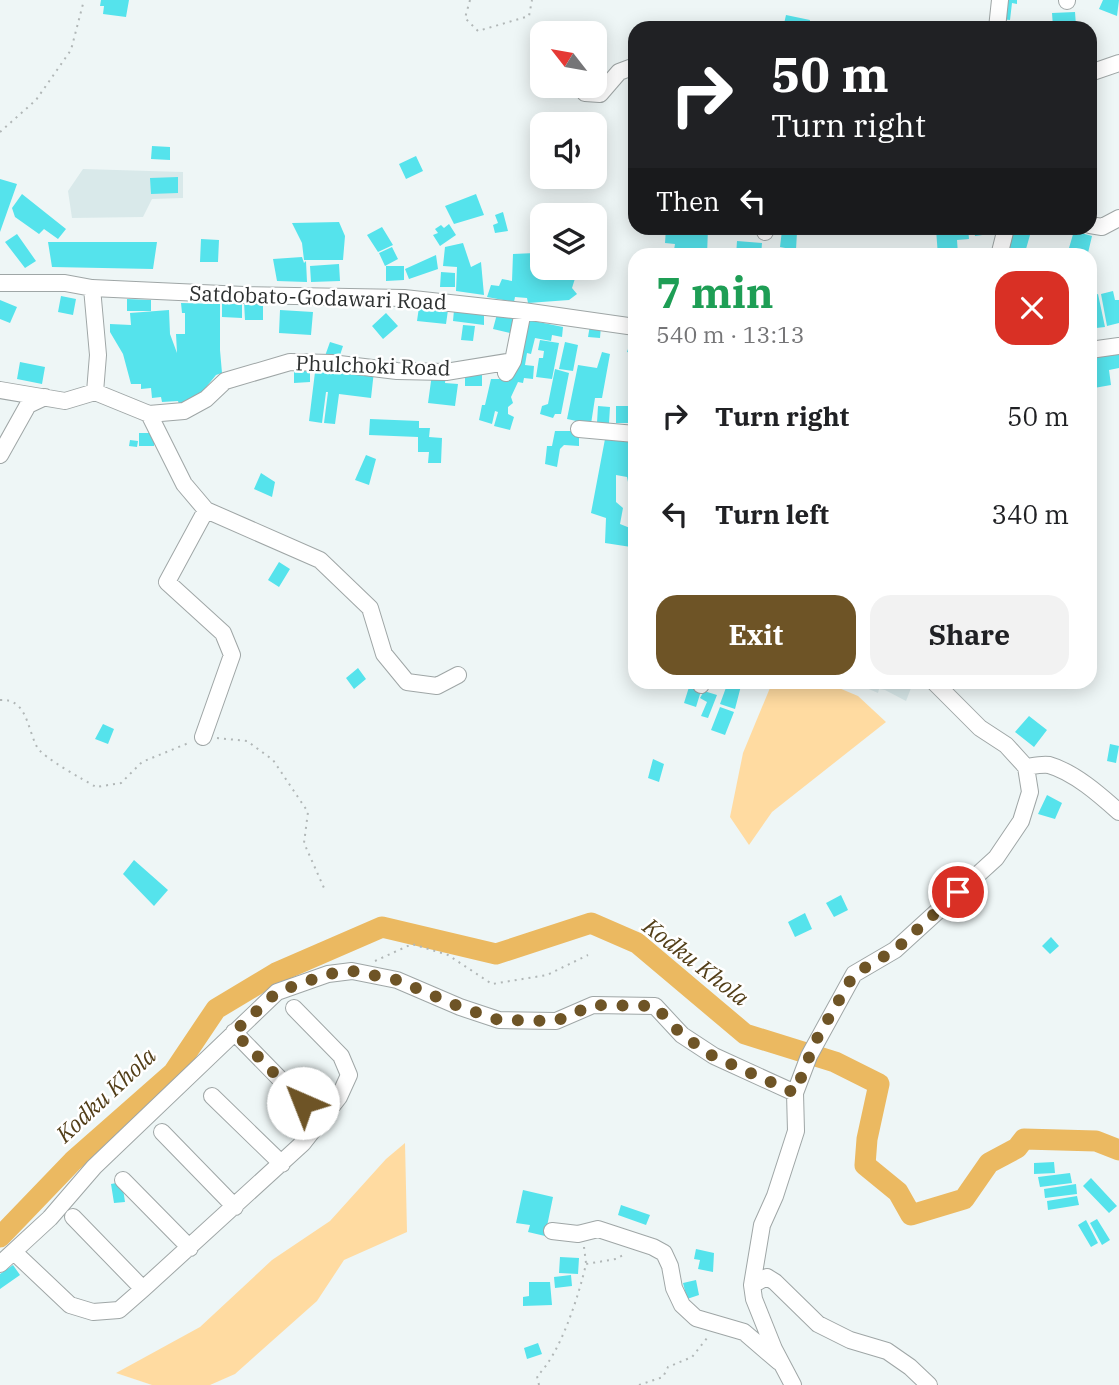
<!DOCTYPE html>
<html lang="en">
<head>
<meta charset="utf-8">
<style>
  :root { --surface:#fff; --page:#f2f2f2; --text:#202124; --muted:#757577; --accent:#6e5426 }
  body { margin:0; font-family:"IBM Plex Serif",serif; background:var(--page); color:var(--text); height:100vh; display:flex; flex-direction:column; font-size:26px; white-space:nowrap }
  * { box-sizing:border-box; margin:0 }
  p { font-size:23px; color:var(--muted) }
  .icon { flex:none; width:38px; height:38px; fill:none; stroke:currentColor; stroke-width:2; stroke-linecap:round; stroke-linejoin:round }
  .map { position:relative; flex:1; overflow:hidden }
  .side { position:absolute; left:628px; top:248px; width:469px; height:441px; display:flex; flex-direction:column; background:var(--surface); border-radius:21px; box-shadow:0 4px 18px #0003 }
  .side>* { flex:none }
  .hud { position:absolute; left:628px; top:21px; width:469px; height:214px; border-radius:21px; box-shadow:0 4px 18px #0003; background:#202124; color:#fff; overflow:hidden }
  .needle { width:46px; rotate:301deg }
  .buttons { position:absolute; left:530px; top:21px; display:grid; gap:14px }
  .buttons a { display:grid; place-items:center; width:77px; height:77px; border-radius:14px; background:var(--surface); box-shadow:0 4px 18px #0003; font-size:35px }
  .pin { position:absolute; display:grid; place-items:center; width:60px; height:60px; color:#fff; margin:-30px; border:4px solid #fff; border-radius:50%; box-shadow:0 2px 7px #0007 }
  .me { position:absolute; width:77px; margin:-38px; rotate:316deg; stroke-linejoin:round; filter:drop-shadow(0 0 5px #0008) }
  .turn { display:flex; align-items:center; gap:24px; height:147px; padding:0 28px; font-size:32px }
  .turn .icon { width:91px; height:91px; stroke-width:2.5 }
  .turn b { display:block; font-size:49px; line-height:60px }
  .then { display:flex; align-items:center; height:66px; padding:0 28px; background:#0003; gap:14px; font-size:26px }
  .round { display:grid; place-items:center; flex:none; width:74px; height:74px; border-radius:21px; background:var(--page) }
  .head { display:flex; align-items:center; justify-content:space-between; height:119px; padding:0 28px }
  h1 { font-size:42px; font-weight:700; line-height:52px; color:#1e9e55 }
  .cta { display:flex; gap:14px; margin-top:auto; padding:14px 28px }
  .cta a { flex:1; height:80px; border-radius:21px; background:var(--accent); color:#fff; font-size:28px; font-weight:700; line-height:80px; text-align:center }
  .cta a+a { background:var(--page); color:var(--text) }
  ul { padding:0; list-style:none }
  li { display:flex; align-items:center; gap:21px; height:98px; padding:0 28px }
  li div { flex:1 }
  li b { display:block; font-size:26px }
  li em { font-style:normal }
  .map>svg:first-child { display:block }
  .built { fill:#d9e9ea }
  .green { fill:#ffdba1 }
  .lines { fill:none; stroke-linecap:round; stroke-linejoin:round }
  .river { stroke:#ebb961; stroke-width:21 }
  .building { fill:#55e3ec }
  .minor-casing { stroke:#9fa6a6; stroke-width:18 }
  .path { stroke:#b1b7b7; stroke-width:2; stroke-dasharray:2 5; stroke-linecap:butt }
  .minor { stroke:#fff; stroke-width:16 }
  .route { stroke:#6e5426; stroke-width:12; stroke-dasharray:0 21.6 }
  .labels { text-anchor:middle; stroke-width:5; stroke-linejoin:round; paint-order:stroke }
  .street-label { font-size:21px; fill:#2d3030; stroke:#fff }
  .water-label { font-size:23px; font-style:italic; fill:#523e18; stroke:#fff }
</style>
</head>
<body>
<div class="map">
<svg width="1119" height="1385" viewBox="0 0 1119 1385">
  <rect width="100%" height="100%" fill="#eef6f6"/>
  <path class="built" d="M83,169L183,172V198L152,199L143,217L72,218L68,191Z
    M855,683H913L906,701L885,690L879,689L878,693Z"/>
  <path class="green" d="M772,683H827L858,696L886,722L772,812L749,845L730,817L743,753Z
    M405,1143L407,1232L344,1260L317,1301L235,1374L210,1385H152L116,1373L200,1327L272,1260L330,1221L386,1159Z"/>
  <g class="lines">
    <path class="river" d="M0,1237L73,1161L173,1073L216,1009L276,973L382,927L496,954L591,923L637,943L745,1034L835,1062L879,1084L867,1139L865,1165L898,1192L911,1215L964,1199L989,1163L1017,1148L1024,1139L1096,1141L1119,1150"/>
  </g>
  <path class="building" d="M101,0H129L126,17L103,14L104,6H100Z
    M1002,0H1017V4L1012,3L1010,20L1000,19Z
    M1103,0H1119L1117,16L1099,9Z
    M1075,12L1076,26L1053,27L1052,13Z
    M786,15L810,20L809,28H783Z
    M152,146L170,147V160L151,159Z
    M416,156L423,171L406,179L399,164Z
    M178,177V193L151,194L150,178Z
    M0,179L17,184L0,232Z
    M22,194L66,229L58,239L44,229L39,234L15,217L12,208Z
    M476,194L484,215L454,224L445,206Z
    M503,212L508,231L495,233L493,225L498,223L495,215Z
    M339,222L345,236L343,260H304L302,243L292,223Z
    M449,224L456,235L440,246L433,235L438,233L435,229L441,225L444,228Z
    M382,227L393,245L378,252L367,235Z
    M666,228H708L707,256H673L675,244L665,243Z
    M946,228H968L969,239L957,240L958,254L938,256L936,229Z
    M974,228H989L990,234L975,236Z
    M1028,228H1032L1024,256H1005L1013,233Z
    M782,230L797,232L796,250L780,247Z
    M1074,231L1092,236L1088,253L1069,248Z
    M17,234L36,261L25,268L5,242Z
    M201,239L219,240L218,262H200Z
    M538,241H542V268L578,269L572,288L577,294L569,300L528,303L527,298L515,297L514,302L487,297L491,285L499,286L502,279L512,281L513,254L535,253Z
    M737,241L762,243L761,256H736Z
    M48,242H157L153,269L52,267Z
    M463,243L471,267L481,262L484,295L456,291L457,267L443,266L445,247Z
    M392,247L398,259L385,266L379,253Z
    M436,255L438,269L409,279L405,269Z
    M302,257L304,263L306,261L307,282L277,281L273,259Z
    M339,264L340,281L311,282L310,266Z
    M386,266H404V280L386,281Z
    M441,272L455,273V287H440Z
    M1113,291L1115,300H1119V323L1107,326L1101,294Z
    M1098,294L1105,327L1096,328L1091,296Z
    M61,296L76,299L73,315L58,312Z
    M127,299L151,300V311H127Z
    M0,300L17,307L10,323L0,319Z
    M244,302H263V320H245Z
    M181,303L220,304V350L222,373L216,375L198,397L179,404L178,401L162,402L161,397L152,398L151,388L141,389V384H131L123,354L110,332V324L131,325L130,313L169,310L170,334L177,353L176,334H185V313H182Z
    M222,303L242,304V318L222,317Z
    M419,307L448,310L446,324L417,321Z
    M280,310L313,312L311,335L279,333Z
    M454,310L484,313V325L453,321Z
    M386,313L398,326L383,339L372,326Z
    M497,314L518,318L514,334L493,329Z
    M524,319L563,327L562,337L552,335L551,341L535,338L531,354L527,353L525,365L534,366L533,379L524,378L523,383L518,382L511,397L513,403L508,407V414L514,417L510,430L494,426L498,412L495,411L492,424L479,420L482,405H485L491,379H504Z
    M463,325L475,326L473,341L461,340Z
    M590,325L601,326L600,338L588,337Z
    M630,331L635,332V343L628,342Z
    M540,340L559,343L552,379L536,377L539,358H543L544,351L538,350Z
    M330,342L343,346L338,361L325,356Z
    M565,342L578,345L573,371L559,369Z
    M630,343L635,344V354L627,352Z
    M1119,348V368L1109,370L1111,385L1094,388L1090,359L1106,356V350Z
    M602,352L610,354L602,398H595L591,424L567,419L578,365L597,368Z
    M20,362L45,367L42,384L17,379Z
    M294,364H310V382L294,383Z
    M316,364L374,371L371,398L339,394L335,424L324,423L328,392H326L322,423L309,421Z
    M555,369L569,373L561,414H555L553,418L540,414L542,406L548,404Z
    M482,371V386H465V372Z
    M432,374L446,376L445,383L458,384L455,406L428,403Z
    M598,406L610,407L609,423H597Z
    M616,406H629V423H616Z
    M370,419L419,421V428H430L429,437L442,438L441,463H428L429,452H418V437L369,435Z
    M555,431H579V446L564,445L560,449L557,467L545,464L547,446H552Z
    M139,433H154V446H139Z
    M605,439L635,440V482H628L627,477L616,475V502L623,508L620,524L630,528L631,547L605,543L606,518L591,513Z
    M130,440L138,441L137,447L129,446Z
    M366,455L376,459L369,485L355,480Z
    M261,473L275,482L272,497L254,489Z
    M279,562L290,569L279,587L268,580Z
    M358,668L366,679L354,689L346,678Z
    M676,682H696L694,689L701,691L696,707L684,703L689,687Z
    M728,682H742L735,709L720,704Z
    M704,691L717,695L708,718L701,716L707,702L700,698Z
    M720,707L734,712L725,735L711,730Z
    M1029,716L1047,730L1034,747L1015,732Z
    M103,724L114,729L108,744L95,739Z
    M1110,744L1119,746L1116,763L1107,761Z
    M653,759L664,764L659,782L648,778Z
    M1047,795L1062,803L1055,819L1038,814Z
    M134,860L168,890L154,906L123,874Z
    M841,895L848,910L834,917L826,903Z
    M805,913L812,929L795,937L788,922Z
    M1051,937L1059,946L1050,954L1042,946Z
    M1054,1162L1055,1173L1034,1174V1163Z
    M1070,1173L1072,1183L1040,1187L1038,1177Z
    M1091,1178L1117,1206L1109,1213L1083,1186Z
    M122,1182L125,1202L114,1203L111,1184Z
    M1076,1184L1077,1194L1045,1198L1044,1189Z
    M523,1190L553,1197L545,1236L528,1232L530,1225L516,1223Z
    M1077,1196L1079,1205L1048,1210L1047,1201Z
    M621,1205L650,1215L646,1225L618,1215Z
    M1097,1219L1110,1240L1102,1245L1090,1223Z
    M1086,1220L1098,1243L1091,1247L1078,1225Z
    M696,1249L714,1253L713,1272L698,1269L700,1260L694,1259Z
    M560,1257L579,1258L578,1274L559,1273Z
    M13,1265L20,1275L0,1289V1274Z
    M571,1275L572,1286L555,1288L554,1277Z
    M696,1280L699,1295L687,1299L683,1283Z
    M529,1282H550L552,1305L523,1306V1297L529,1296Z
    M538,1343L542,1354L527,1359L524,1348Z"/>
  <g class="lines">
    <defs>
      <path id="minor" d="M1067,1V0
        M997,28L1000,0
        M1090,73L1119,63
        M585,93L600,94L619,72L635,66
        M1090,225L1102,227L1119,218
        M765,232V228
        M999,256L1006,228
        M0,283H65L92,288L244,295L404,298L523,311L635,327
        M92,288L98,355L95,392
        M1090,350L1119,346
        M506,373L513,361L523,311
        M0,390L65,401L95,392L149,414L184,411L206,399L225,381L290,362L331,363L397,371L446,372L513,361
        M149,414L184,484L206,510L320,560L370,608L384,654L407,682L437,686L458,675
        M579,429L635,434
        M0,455L28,405L45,397
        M701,685L702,682
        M203,737L232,655L223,633L167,582L206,510
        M1026,767C1033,766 1042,764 1049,765C1074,772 1100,795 1119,812
        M234,1032L321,1121
        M212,1096L282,1164
        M162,1132L235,1207
        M123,1180L190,1248
        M73,1217L143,1289
        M552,1231L578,1234L598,1229L653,1247L664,1253L670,1266L674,1288L682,1305L696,1318L744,1332L779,1362
        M14,1252L70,1305L93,1312L119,1310L143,1289L303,1143L339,1097L349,1075L341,1056L294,1008
        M0,1264L50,1218L94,1167L277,992L328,974L352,971L397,980L460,1007L499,1020L556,1021L593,1005L655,1006L682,1035L714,1056L795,1093
        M752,1285L767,1277L775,1282L818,1324L850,1340L887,1351L910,1367L929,1385
        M793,1385L774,1349L754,1299L752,1285L762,1225L775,1196L796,1131L795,1093L809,1056L854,974L895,950L996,858L1021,821L1030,792L1026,767L1006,745L980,728L934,682"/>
    </defs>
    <use href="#minor" class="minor-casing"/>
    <path class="path" d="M470,0L465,18L478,31L529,16L532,0
      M0,132L36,100L71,50L84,0
      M0,700C27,698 27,728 37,747C42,757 84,780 96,787L121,783L142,762L191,742
      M217,738L247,741L273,760L308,812L304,843L324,888
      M375,961L412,944L448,955L492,984L547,975L588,955
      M584,1247L586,1263
      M539,1385L537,1376C560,1355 579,1295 586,1264L616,1259L625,1254
      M639,1385L663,1377L668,1367L692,1357L707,1338"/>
    <use href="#minor" class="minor"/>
  </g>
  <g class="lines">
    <path class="route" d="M303,1103L234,1032L277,992L328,974L352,971L397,980L460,1007L499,1020L556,1021L593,1005L655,1006L682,1035L713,1056L795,1093L815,1042L854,974L895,950L958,892"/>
  </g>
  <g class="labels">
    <g class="street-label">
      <text transform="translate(318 298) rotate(2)" y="7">Satdobato-Godawari Road</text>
      <text transform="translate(373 366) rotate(2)" y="7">Phulchoki Road</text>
    </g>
    <g class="water-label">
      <text transform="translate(696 962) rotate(38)" y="8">Kodku Khola</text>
      <text transform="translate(106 1095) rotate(-43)" y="8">Kodku Khola</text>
    </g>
  </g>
</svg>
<div class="buttons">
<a><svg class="needle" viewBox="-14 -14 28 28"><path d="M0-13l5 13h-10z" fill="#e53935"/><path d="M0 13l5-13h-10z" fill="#757577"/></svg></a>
<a><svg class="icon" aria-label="sound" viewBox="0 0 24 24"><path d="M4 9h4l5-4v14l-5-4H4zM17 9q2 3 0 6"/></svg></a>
<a><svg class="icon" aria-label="layers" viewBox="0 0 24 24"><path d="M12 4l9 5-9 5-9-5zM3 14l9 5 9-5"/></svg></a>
</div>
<div class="pin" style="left:958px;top:892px;background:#d93025"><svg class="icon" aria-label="arrive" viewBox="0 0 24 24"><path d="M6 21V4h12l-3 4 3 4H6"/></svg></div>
<svg class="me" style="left:303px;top:1103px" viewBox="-20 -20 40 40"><circle r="19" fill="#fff"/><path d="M0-13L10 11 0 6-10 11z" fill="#6e5426"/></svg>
<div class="hud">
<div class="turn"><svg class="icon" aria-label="right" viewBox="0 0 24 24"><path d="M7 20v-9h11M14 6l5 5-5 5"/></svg><div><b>50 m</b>Turn right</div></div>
<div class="then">Then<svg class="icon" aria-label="left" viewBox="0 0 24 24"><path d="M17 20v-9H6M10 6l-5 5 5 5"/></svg></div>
</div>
<section class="side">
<div class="head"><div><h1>7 min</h1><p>540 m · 13:13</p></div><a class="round" style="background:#d93025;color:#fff"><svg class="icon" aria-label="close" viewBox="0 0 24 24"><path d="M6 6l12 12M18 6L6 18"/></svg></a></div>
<ul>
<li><svg class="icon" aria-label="right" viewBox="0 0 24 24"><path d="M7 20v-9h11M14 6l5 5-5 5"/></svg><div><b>Turn right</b></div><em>50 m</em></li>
<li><svg class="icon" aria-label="left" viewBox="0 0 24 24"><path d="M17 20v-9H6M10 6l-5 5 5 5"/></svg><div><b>Turn left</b></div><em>340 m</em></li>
</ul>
<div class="cta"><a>Exit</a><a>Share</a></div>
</section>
</div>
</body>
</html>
